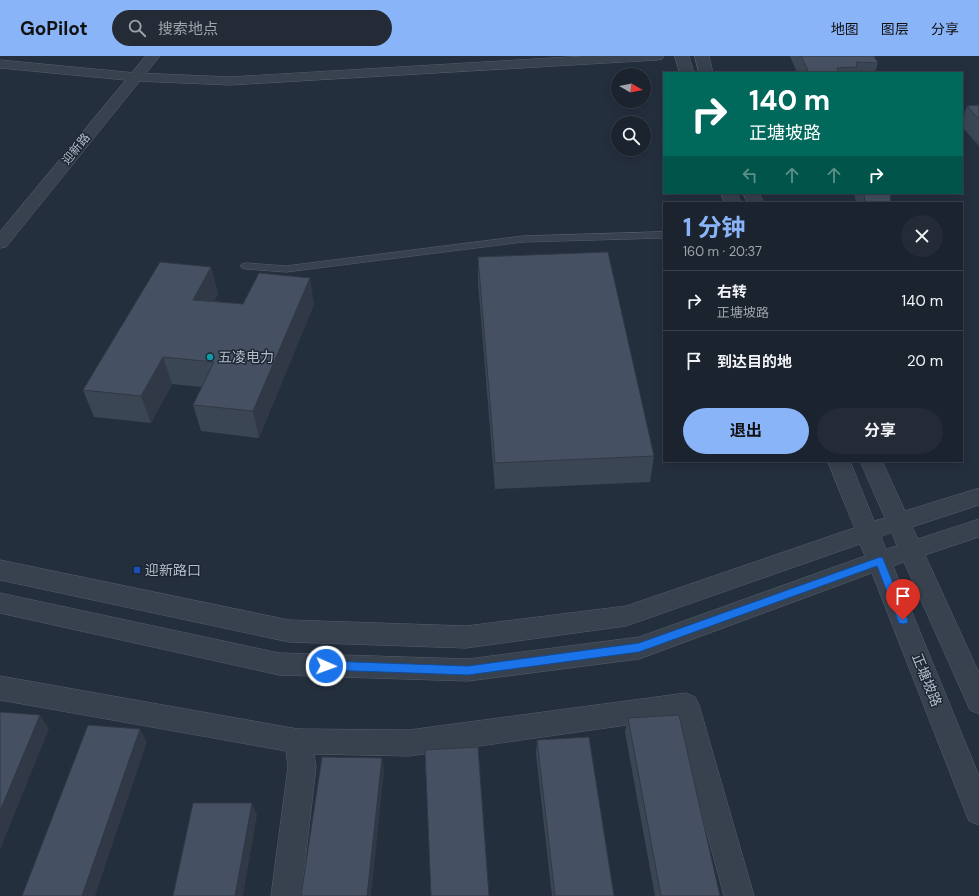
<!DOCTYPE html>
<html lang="zh">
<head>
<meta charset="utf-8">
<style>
  :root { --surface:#1b232e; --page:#242b36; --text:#f1f3f6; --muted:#a0a4aa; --line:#39404a; --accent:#8ab4f8 }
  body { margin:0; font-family:"DM Sans","Noto Sans SC",sans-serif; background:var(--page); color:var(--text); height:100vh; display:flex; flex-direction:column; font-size:15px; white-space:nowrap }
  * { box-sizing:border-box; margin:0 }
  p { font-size:13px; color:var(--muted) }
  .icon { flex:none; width:22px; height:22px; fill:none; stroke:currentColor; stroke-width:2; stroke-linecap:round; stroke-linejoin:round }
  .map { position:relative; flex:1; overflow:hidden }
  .side { position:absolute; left:663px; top:146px; width:300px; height:260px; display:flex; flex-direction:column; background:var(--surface); border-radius:0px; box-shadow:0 2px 10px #0003,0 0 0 1px var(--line) }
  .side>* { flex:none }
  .banner { position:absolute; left:663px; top:16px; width:300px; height:122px; border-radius:0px; box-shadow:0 2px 10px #0003,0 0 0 1px var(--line); background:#00695c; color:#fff; overflow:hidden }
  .needle { width:26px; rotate:99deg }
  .fabs { position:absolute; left:611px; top:12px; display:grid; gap:8px }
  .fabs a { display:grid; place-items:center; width:40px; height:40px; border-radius:50%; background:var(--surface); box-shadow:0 2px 10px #0003,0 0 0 1px var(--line); font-size:20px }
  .pin { position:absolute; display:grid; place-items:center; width:34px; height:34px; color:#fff; margin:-41px -17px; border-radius:50% 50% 50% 0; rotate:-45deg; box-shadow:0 0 4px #0007 }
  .pin .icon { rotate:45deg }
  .me { position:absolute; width:44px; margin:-22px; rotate:92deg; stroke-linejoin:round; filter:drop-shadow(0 0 3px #0008) }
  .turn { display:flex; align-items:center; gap:14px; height:84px; padding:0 20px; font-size:18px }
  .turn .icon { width:52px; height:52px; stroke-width:2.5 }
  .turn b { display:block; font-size:28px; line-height:34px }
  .lanes { display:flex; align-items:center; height:38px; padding:0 20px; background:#0003; justify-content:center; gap:20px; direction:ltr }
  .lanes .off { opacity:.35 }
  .round { display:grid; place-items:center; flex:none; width:42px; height:42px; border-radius:21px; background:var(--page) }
  .overview { display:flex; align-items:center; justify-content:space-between; height:68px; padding:0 20px }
  h1 { font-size:24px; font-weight:700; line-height:30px; color:var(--accent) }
  .button { display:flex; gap:8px; margin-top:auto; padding:8px 20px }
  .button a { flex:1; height:46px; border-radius:24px; background:var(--accent); color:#111; font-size:16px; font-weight:700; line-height:46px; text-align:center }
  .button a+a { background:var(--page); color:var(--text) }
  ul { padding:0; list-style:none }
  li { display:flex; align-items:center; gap:12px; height:60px; padding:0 20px; border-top:1px solid var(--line) }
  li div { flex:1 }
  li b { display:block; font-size:15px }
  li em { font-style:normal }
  header { display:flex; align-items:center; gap:24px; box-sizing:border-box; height:56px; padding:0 20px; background:var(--accent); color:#111 }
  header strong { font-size:19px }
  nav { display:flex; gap:22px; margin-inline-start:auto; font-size:14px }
  .search { width:280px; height:36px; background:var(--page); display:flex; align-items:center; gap:10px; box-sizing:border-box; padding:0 14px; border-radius:22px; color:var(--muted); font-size:15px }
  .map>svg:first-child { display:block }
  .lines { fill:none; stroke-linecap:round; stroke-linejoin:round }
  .service-casing { stroke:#565f6c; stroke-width:1 }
  .minor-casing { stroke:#565f6c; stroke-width:1 }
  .tertiary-casing { stroke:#565f6c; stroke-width:1 }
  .service { fill:#38414e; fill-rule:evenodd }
  .minor { fill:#38414e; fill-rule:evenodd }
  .tertiary { fill:#38414e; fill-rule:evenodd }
  .wall { fill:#3b4654 }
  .shaded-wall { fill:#303945 }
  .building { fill:#455162; stroke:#303945 }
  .route { fill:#1a73e8; stroke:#114b97 }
  .culture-dot { fill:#0f9aa8; stroke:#1d2633; stroke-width:1.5 }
  .transit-dot { fill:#1a4fb4; stroke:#1d2633; stroke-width:1.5 }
  .labels { text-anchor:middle; stroke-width:3; stroke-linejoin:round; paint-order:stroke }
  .far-street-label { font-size:12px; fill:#b4bcc9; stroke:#1d2633 }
  .poi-label { font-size:14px; fill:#b4bcc9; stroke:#1d2633; text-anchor:start }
  .street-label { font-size:14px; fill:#b4bcc9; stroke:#1d2633 }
</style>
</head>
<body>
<header>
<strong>GoPilot</strong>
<div class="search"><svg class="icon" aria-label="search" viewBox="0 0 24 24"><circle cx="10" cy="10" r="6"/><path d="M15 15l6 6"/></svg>搜索地点</div>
<nav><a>地图</a><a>图层</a><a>分享</a></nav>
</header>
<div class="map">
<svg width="979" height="840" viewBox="0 0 979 840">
  <rect width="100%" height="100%" fill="#242f3e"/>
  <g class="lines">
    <defs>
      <path id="service" d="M664,176V182L523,186L286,216L246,213L242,212L240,210L242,208L246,207L286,210L523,180Z"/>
      <path id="minor" d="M586,0H664L662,3L657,4L230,29L136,25L0,12V4L136,17L230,21Z
        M0,620L298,673L409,674L686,637L695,641L699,649L754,840H724L676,662L409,700L314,698L316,711L301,840H271L288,711L286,695L0,644Z"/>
      <path id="tertiary" d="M146,0H160L6,191L0,192V176Z
        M675,0H689L694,17H680Z
        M695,0H709L713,17H699Z
        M721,137H737L741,147H725Z
        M743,137H759L764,147H748Z
        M828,405H850L874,465L885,462L860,405H882L905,455L979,432V449L912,471L918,483L979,463V481L925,499L979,617V658L970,654L904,506L893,510L979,720V769L969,765L965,755L872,517L639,603L468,625L279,619L0,557V537L279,597L468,603L639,581L865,500L860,488L626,570L466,592L289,586L0,524V504L289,564L466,570L626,550L854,472ZM892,477L897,490L886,493L881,481Z"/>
    </defs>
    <use href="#service" class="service-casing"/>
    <use href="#minor" class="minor-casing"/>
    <use href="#tertiary" class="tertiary-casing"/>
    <use href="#service" class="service"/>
    <use href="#minor" class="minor"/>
    <use href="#tertiary" class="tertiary"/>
  </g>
  <path class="wall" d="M790,0H874L878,7L875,17H797Z
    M979,49V90L962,71V64L967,50Z
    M854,137H890L891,147H856Z
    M478,201L654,400L650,426L495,433L478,227Z
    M211,211L218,238L214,245L243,248H314L259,382L201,375L193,349L202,331L172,328L151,367L94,361L83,334Z
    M628,662L720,840H655L625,676Z
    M537,684L614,840H552L536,698Z"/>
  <path class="shaded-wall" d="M211,211L218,238L201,270L193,244Z
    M310,222L314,248L259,382L253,355Z
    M163,301L172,328L151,367L141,340Z
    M40,659L49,673L0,794V755Z
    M140,673L147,686L95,840H82Z
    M382,702L384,715L371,840H367Z
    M252,747L257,759L243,840H235Z"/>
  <path class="building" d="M801,0H874L878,7L856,6L857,11L837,12L839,17H809Z
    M979,49V63L967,50Z
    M864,137H890L891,147H865Z
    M608,196L654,400L495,407L478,201Z
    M160,206L211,211L193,244L243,248L259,217L310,222L253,355L193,349L214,306L163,301L141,340L83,334Z
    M0,656L40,659L0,755Z
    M679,659L720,840H661L628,662Z
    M88,669L140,673L82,840H22Z
    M589,681L614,840H555L537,684Z
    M478,691L489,840H431L425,694Z
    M322,701L382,702L367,840H301Z
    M193,747H252L235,840H173Z"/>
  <path class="route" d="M880,501L883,502L884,505L908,564L907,567L903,568L899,567L877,510L639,596L468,619L326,614L322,613L321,610L322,606L326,605L468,610L639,587Z"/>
  <circle class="culture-dot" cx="210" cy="301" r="4"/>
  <rect class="transit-dot" x="133" y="510" width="8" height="8" rx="2"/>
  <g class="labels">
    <g class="far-street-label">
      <text transform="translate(76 93) rotate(-51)" y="4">迎新路</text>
    </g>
    <g class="poi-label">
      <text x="218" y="306">五凌电力</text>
      <text x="145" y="519">迎新路口</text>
    </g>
    <g class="street-label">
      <text transform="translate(927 624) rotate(68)" y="5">正塘坡路</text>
    </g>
  </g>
</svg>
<div class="fabs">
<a><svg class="needle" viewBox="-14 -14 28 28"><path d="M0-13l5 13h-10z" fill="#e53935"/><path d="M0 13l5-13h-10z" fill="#a0a4aa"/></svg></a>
<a><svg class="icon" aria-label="search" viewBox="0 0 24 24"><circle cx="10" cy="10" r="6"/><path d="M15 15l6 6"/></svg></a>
</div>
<div class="pin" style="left:903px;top:564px;background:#d93025"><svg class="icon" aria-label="arrive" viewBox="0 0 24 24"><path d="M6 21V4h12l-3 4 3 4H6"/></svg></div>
<svg class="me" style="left:326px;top:610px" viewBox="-20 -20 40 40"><circle r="17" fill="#1a73e8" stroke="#fff" stroke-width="3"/><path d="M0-11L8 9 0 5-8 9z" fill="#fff"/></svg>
<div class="banner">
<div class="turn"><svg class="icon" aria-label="right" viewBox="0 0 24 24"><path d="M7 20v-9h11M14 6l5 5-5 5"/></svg><div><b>140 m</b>正塘坡路</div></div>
<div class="lanes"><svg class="icon off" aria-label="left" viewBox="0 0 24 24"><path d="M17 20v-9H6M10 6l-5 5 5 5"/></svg><svg class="icon off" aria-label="ahead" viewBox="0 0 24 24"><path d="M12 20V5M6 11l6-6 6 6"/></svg><svg class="icon off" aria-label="ahead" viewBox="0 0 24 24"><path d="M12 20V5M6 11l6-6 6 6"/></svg><svg class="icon" aria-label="right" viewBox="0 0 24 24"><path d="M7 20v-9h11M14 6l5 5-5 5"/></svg></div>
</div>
<section class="side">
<div class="overview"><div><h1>1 分钟</h1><p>160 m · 20:37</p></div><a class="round"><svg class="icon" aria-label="close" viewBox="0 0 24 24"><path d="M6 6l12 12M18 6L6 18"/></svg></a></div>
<ul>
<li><svg class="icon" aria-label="right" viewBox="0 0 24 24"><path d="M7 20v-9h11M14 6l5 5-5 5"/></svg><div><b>右转</b><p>正塘坡路</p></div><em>140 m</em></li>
<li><svg class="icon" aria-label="arrive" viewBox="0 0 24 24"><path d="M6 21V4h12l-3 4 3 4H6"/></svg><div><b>到达目的地</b></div><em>20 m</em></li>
</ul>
<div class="button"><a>退出</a><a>分享</a></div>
</section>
</div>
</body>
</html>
